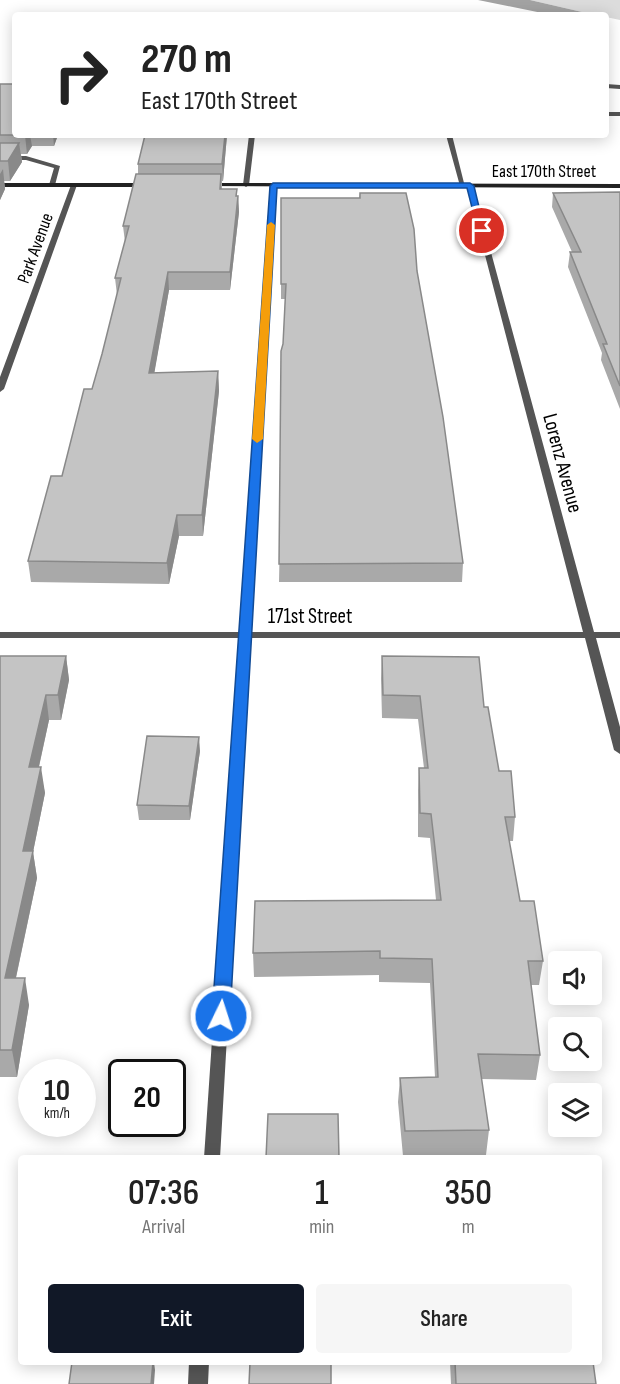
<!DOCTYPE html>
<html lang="en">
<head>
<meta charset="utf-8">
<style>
  :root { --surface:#fff; --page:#f6f6f6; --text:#222; --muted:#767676; --accent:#111827 }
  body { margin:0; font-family:"Sofia Sans Condensed",sans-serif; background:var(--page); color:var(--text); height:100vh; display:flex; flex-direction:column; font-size:22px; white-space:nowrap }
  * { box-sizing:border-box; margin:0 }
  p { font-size:20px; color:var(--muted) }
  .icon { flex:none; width:33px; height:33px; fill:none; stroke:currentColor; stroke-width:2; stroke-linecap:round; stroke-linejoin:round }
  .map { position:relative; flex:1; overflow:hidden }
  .drawer { position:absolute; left:18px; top:1155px; width:584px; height:210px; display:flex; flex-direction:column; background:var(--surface); border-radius:6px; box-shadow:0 3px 15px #0003 }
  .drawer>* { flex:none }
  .guide { position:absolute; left:12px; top:12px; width:597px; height:126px; border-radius:6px; box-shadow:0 3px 15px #0003; background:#fff; color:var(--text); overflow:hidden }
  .controls { position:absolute; left:548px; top:951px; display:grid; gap:12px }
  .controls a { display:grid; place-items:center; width:54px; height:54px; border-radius:6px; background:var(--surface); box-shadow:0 3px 15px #0003; font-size:30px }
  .speed { position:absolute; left:18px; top:1059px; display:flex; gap:12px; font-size:30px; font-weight:700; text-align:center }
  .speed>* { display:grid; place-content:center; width:78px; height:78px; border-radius:50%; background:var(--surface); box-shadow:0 3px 15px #0003; line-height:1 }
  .speed small { font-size:15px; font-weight:400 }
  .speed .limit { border:3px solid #111; border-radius:9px; background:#fff; color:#111 }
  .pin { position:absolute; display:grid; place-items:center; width:51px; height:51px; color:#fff; margin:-26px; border:3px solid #fff; border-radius:50%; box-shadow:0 2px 6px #0007 }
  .me { position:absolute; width:66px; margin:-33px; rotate:4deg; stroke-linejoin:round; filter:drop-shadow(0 0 4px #0008) }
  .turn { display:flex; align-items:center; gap:21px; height:126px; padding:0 30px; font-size:27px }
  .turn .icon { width:78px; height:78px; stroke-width:2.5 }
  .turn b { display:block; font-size:42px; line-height:51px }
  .eta { display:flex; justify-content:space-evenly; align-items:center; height:102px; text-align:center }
  .eta b { font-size:36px; font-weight:600; line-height:42px }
  .button { display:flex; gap:12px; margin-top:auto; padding:12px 30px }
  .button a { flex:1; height:69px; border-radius:6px; background:var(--accent); color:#fff; font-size:24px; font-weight:600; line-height:69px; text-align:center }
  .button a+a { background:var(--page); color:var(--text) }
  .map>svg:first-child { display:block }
  .green { fill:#dcdcdc }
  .water { fill:#a3a3a3 }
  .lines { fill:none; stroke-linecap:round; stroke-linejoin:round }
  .lane { fill:#555; fill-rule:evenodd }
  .street { fill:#555; fill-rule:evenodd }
  .secondary { fill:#222; fill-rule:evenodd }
  .wall { fill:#a9a9a9 }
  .shaded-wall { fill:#898989 }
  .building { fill:#c4c4c4; stroke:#898989; stroke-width:1.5 }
  .route { fill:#1a73e8; stroke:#114b97; stroke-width:1.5 }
  .slow { fill:#f59e0b }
  .labels { text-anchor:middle; stroke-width:4.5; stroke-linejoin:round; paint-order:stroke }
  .far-street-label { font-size:18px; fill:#000; stroke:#fff }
  .street-label { font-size:21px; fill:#000; stroke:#fff }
</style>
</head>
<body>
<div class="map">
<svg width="620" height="1384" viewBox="0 0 620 1384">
  <rect width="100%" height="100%" fill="#fff"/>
  <path class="green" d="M530,0H620V20L606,17V15H595Z"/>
  <path class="water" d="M478,0H530L595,15H552Z"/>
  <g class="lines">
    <path class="lane" d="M173,14H340L342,15H171Z
      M606,84L620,85V89L606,88Z
      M606,112H620V116H606Z
      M249,135H255L249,185L246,187L243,185Z
      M353,135H369L366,137Z
      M446,135H452L465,187L460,186Z
      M0,156H26L60,166L55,185L52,187L49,185L54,168L26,160H0Z
      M273,183L276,185L220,1158H204L270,185Z
      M189,1362H209L208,1384H188Z"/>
    <path class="street" d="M74,183L77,185L4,389L0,392V377L71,185Z
      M470,184L473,186L594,632H620V638H596L620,727V754L614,750L585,638H0V632H583L467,186Z"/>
    <path class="secondary" d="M0,183H148L151,185L148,187H0Z
      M207,183L620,184V188L205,186V184Z"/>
  </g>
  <path class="wall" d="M0,84L15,135H58L54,146H32L27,154H21L22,162L10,181H4L5,189L0,200Z
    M145,135H227L223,181H222V189L238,196L239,212L230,290H169L154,373L218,371L219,391L203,536H179L169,584L31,582L28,561L62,476L92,389L102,354L117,295L115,278L125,242L123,226L138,174V164Z
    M620,192V409L601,360L602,353L568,267L570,252H572L552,207L553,193Z
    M360,193L417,271L463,563L462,582H279L285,299H281V198H359Z
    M0,656H66L69,680L61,720H49L39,767L45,793L33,852L37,878L16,978L29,1005L17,1077H0Z
    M382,656L484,707L499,771L515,817L513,841H509L520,901L543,961L539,985H531L540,1055L536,1080L481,1079L489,1130L486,1155L403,1156L398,1102L400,1078L435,1077L430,983L379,982V975L254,977L253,953L436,900L430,838L418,837V791L419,768H424L418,719L382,718L381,679Z
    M200,751L190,820H139L137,805Z
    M172,1079L182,1094L179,1132H138L137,1124H172Z
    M450,1362H593L596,1384H451Z"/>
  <path class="shaded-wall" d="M25,135H30L32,146L27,154Z
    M53,135H58L54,146Z
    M225,135H227L223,181L222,164Z
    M19,143L22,162L10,181L8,161Z
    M3,169L5,189L0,200V174Z
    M238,196L239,212L230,290V272Z
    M168,272L169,290L151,392L149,373Z
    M218,371L219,391L203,536L202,515Z
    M177,515L179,536L169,584L167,563Z
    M66,656L69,680L61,720L58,695Z
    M46,695L49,720L33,793L29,767Z
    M199,737L200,751L190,820L189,806Z
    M41,767L45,793L33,852L37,878L10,1005L5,978L23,851Z
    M25,978L29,1005L17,1077L12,1050Z
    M181,1079L182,1094L179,1132L178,1117Z
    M153,1362H154L155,1370L154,1384H151Z"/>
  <path class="building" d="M0,84H15V135H0Z
    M145,135H225L222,164H138Z
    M0,143H19L8,161H0Z
    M136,174H221L220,189H237L236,196H238L230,272H168L149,373L218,371L202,515H177L167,563L28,561L51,476H62L84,389H92L102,354L121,278H115L129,226H123Z
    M620,192V386L603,344H607L570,252H581L553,193Z
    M360,193H406L414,229L417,271L443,417L463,563L279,564L281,351L283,344L286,284H281V198H360Z
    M0,656H66L58,695H46L29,767H41L23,851H33L5,978H25L12,1050H0Z
    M382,656L479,657L484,707H488L499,771H511L515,817H505L520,901H534L543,961H528L540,1055L478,1054L489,1130L405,1131L400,1078L438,1077L432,959L380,958V951L253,953L255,901L441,900L431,814L420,813L419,768H428L420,696L383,695Z
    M147,736L199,737L189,806L137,805Z
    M172,1079H181L178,1117H172Z
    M268,1114H338L339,1158H266Z
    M72,1362H153L151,1384H69Z
    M250,1362H331V1384H249Z
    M455,1362H593L596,1384H456Z"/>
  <path class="route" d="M470,183L474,186L485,232L478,231L467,188H277L230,1016L227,1020L221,1022L215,1020L212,1016L270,186L273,183Z"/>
  <path class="slow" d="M271,222L275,225L263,439L257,443L252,439L267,225Z"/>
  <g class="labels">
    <g class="far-street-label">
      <text x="544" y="177">East 170th Street</text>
      <text transform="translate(35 248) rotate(-70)" y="6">Park Avenue</text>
    </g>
    <g class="street-label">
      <text transform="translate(563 463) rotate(75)" y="7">Lorenz Avenue</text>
      <text x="310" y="623">171st Street</text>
    </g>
  </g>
</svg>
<div class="controls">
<a><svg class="icon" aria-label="sound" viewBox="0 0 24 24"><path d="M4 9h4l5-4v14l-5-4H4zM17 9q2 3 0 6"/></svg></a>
<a><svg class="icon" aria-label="search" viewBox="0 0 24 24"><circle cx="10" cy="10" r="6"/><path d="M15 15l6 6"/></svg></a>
<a><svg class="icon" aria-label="layers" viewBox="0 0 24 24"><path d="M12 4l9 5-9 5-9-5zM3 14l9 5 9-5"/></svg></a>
</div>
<div class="speed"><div>10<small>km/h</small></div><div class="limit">20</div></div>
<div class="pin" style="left:482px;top:231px;background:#d93025"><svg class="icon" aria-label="arrive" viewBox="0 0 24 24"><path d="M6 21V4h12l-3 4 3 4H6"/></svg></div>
<svg class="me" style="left:221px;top:1016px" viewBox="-20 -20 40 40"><circle r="17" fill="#1a73e8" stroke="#fff" stroke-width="3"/><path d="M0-11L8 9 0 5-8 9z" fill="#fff"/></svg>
<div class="guide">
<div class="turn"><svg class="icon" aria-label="right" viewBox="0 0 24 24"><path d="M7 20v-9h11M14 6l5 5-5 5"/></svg><div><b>270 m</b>East 170th Street</div></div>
</div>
<section class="drawer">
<div class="eta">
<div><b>07:36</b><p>Arrival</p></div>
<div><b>1</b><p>min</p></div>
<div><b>350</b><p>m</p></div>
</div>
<div class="button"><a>Exit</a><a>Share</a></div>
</section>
</div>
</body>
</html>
